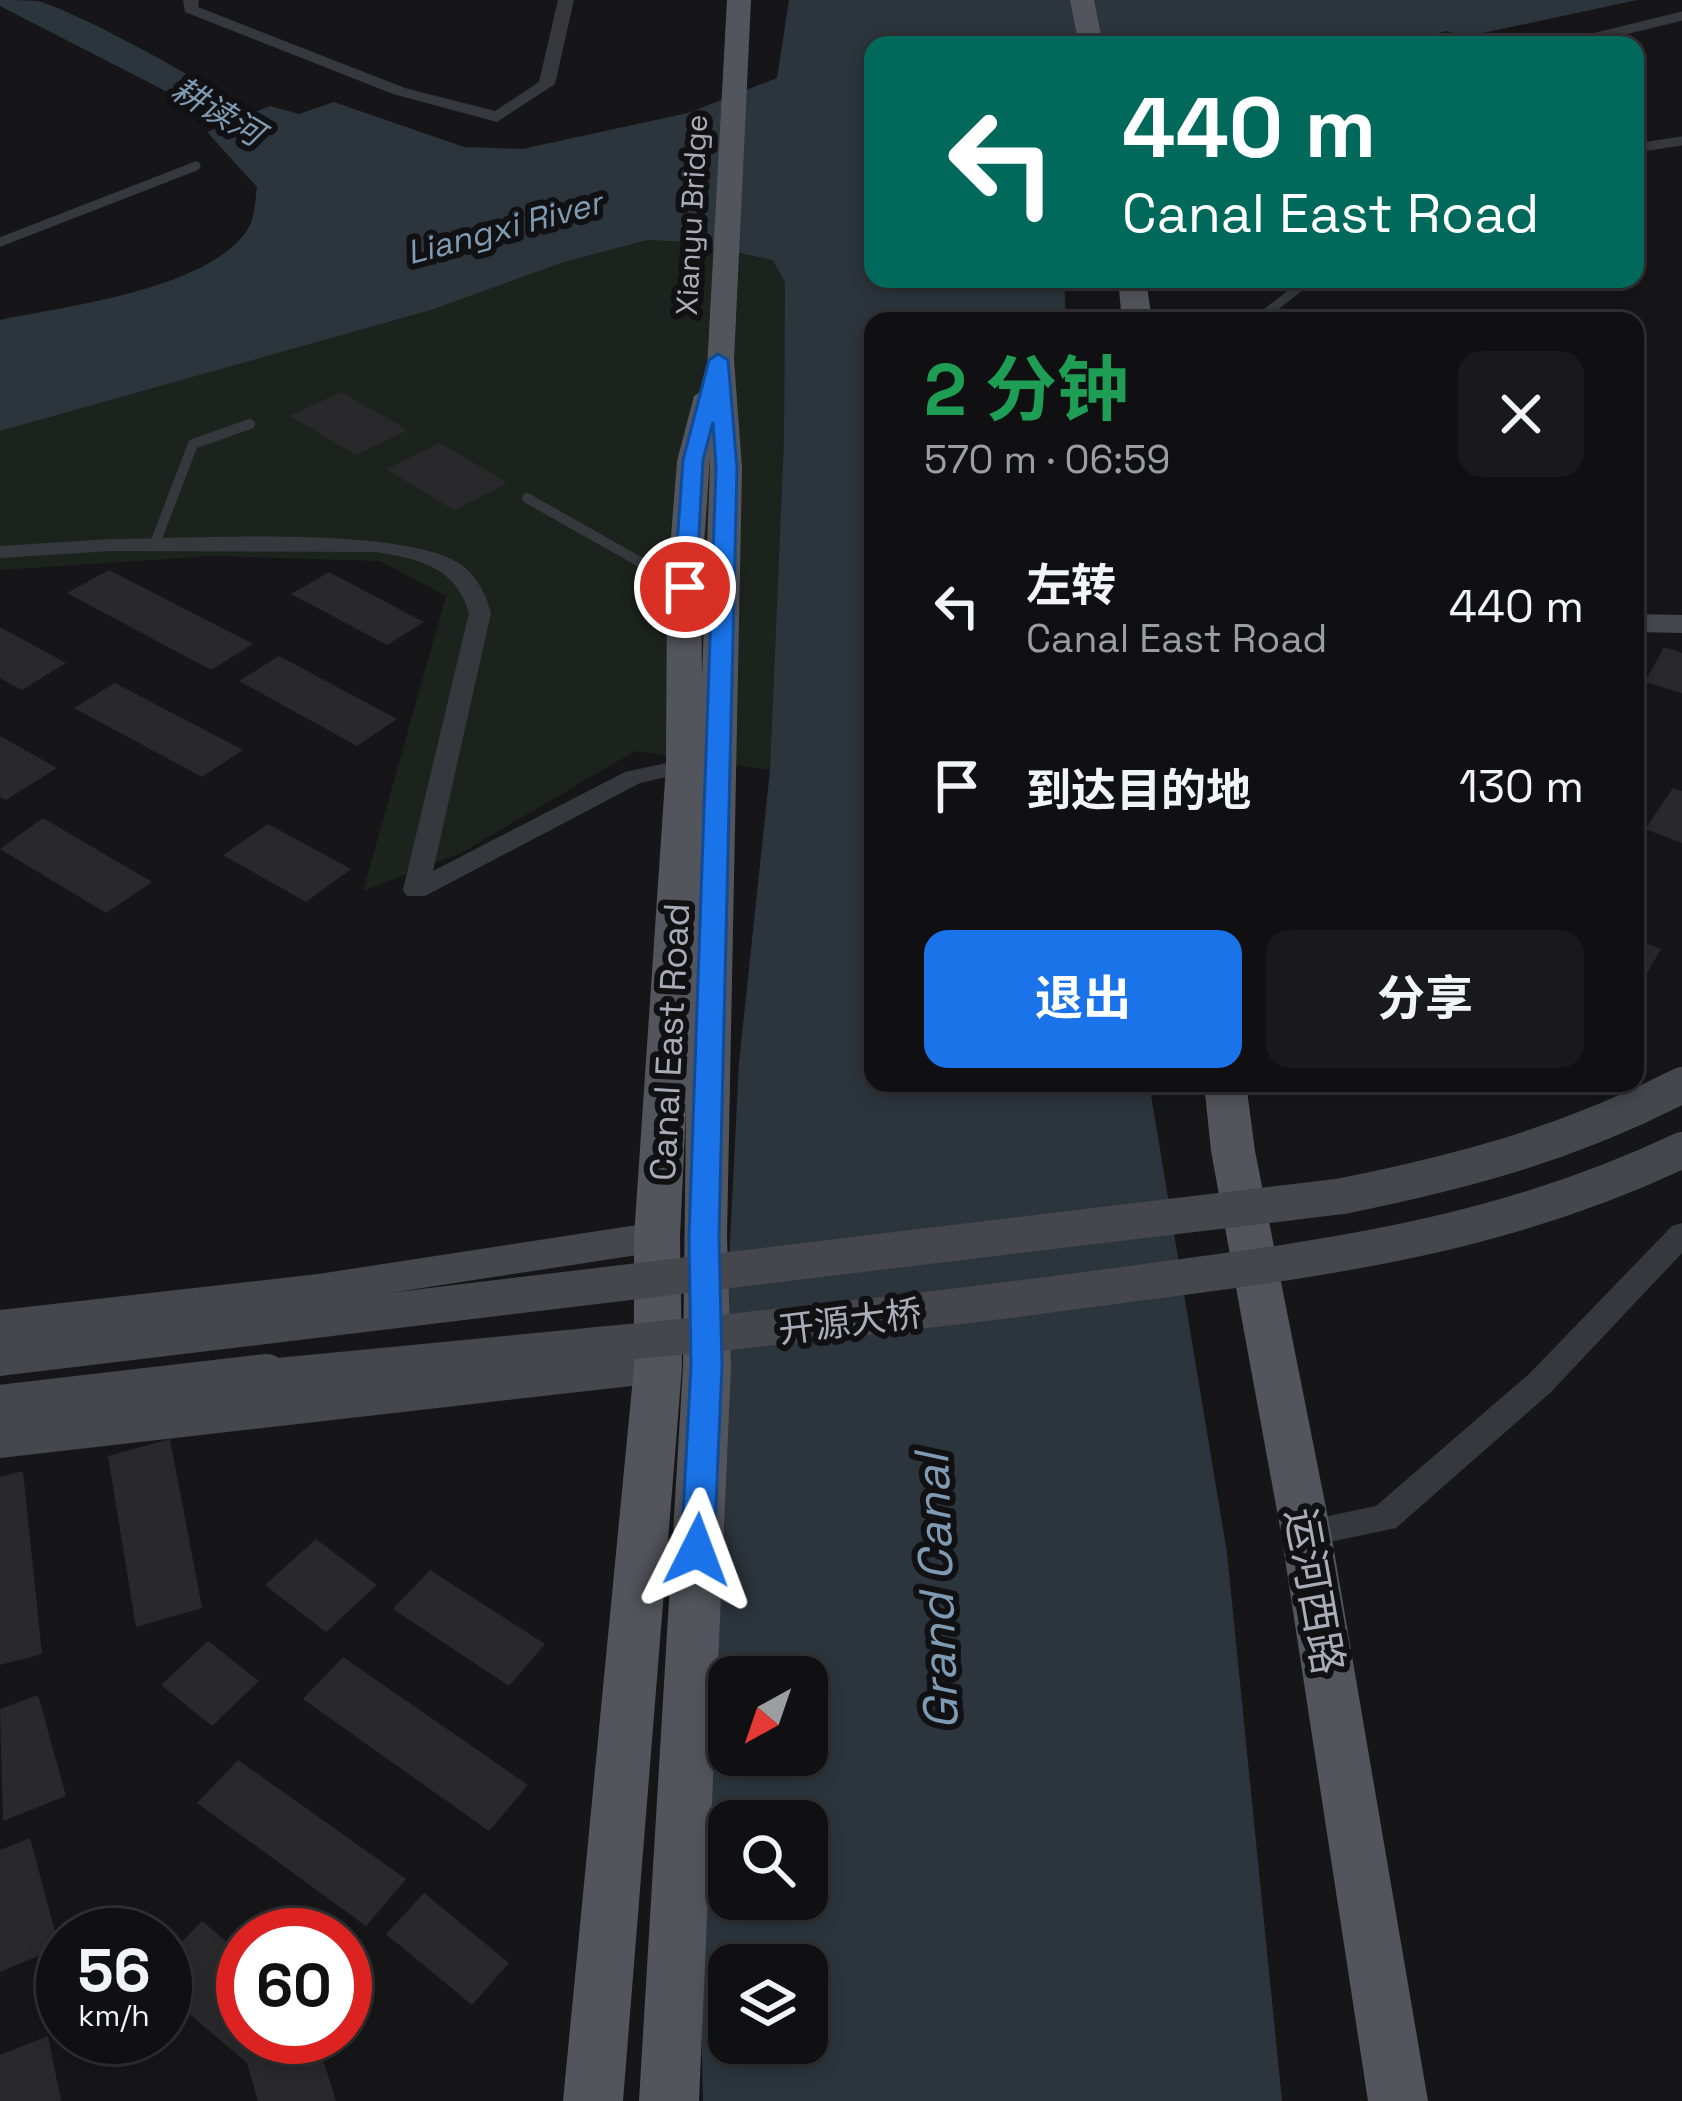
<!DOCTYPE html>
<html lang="zh">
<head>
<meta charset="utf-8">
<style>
  :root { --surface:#101012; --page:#19191b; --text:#f1f3f6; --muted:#9c9d9f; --line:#303032; --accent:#1a73e8 }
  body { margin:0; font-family:"Space Grotesk","Noto Sans SC",sans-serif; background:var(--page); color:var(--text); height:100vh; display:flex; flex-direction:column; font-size:45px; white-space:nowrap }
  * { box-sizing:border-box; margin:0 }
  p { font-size:39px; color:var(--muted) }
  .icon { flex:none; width:66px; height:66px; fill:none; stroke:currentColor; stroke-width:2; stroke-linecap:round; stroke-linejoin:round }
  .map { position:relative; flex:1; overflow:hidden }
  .drawer { position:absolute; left:864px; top:312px; width:780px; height:780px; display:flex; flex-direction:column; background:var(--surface); border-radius:24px; box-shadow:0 6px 18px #0003,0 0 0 3px var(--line) }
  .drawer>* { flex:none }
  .banner { position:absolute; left:864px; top:36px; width:780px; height:252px; border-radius:24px; box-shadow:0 6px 18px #0003,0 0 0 3px var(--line); background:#00695c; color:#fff; overflow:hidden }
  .needle { width:78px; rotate:220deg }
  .buttons { position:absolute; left:708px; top:1656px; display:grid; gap:24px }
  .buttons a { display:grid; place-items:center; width:120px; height:120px; border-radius:24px; background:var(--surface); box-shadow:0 6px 18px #0003,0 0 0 3px var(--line); font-size:60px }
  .speed { position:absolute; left:36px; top:1908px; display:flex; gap:24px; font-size:60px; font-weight:700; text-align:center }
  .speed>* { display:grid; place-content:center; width:156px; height:156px; border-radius:50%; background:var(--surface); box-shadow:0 6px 18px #0003,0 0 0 3px var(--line); line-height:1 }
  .speed small { font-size:30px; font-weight:400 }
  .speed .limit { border:18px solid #d22; background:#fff; color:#111 }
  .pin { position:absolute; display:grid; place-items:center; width:102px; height:102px; color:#fff; margin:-51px; border:6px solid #fff; border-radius:50%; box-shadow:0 3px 12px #0007 }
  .me { position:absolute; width:132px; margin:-66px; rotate:3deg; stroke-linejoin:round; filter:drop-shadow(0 0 9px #0008) }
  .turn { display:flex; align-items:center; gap:42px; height:252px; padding:0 60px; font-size:54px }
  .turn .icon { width:156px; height:156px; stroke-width:2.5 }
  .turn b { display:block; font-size:84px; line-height:102px }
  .round { display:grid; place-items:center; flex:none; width:126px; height:126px; border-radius:24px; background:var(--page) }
  .head { display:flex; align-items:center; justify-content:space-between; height:204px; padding:0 60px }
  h1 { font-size:72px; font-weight:700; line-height:90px; color:#1e9e55 }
  .button { display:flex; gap:24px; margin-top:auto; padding:24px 60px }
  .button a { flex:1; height:138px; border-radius:24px; background:var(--accent); color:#fff; font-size:48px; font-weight:700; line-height:138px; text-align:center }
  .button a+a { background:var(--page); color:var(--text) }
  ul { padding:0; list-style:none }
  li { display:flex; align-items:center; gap:36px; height:180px; padding:0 60px }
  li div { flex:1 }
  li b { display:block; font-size:45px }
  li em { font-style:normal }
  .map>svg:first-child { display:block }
  .green { fill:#1c231d }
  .water { fill:#2c353c; fill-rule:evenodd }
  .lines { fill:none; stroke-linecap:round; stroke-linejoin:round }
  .river { fill:#2c353c; fill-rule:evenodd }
  .building { fill:#29292c }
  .lane-far1 { stroke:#37383d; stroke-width:9 }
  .lane { stroke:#37383d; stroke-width:10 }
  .street { fill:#37383d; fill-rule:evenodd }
  .secondary { fill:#45474d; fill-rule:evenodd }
  .primary { fill:#53555c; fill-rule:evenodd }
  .secondary-bridge-far1 { stroke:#45474d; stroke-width:36 }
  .secondary-bridge { stroke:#45474d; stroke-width:46 }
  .route { fill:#1a73e8; stroke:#114b97; stroke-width:3 }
  .labels { text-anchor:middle; stroke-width:12; stroke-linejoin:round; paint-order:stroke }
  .far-street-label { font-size:30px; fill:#a8adb8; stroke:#111113 }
  .far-water-label { font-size:33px; font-style:italic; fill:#7f9bb3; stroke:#111113 }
  .street-label { font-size:36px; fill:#a8adb8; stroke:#111113 }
  .near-street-label { font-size:42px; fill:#a8adb8; stroke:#111113 }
  .near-water-label { font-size:48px; font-style:italic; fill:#7f9bb3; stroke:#111113 }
</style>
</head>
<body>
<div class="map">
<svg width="1682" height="2101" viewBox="0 0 1682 2101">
  <rect width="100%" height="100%" fill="#161618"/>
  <path class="green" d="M648,240L689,242L771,260L785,282L784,438L770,770L635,751L461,853L363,891L446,596L380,561L213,556L0,570V431L431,310L564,262Z"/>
  <path class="water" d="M789,0H1637L1464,37L1447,31L1388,45H873V279H1064L1066,321H873V1083H1149L1227,1553L1282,2101H703L698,1876L739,1063L770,770L784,438L785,282L772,260L689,242L648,240L564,262L431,310L0,431V320C66,306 204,290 246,232C255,220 255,202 257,187L207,132L270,106L299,114L334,102L464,147L522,149L688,113L777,78ZM729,1677H807V1755H729ZM729,1821H807V1899H729ZM729,1965H807V2043H729Z"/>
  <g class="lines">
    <path class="river" d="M0,0C12,0 26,0 38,1C88,15 286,124 314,163L309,170H285L183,100L0,6Z"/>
  </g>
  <path class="building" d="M341,392L408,430L356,455L290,416Z
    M440,443L508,483L454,510L386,469Z
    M109,570L253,644L211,670L67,593Z
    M329,572L424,622L387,645L291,594Z
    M0,627L66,663L22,690L0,678Z
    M1664,647L1682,653V693L1645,682Z
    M279,656L397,719L357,746L239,681Z
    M115,683L243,750L202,777L74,708Z
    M0,736L57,768L6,800L0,797Z
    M1673,788L1682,791V843L1645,829Z
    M43,818L152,882L106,913L0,849Z
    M268,824L351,869L306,902L223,855Z
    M1635,939L1661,949L1635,994Z
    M170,1439L202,1608L136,1627L108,1456Z
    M23,1471L42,1654L0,1665V1477Z
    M316,1539L377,1585L326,1632L265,1585Z
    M430,1570L545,1644L509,1686L393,1609Z
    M208,1641L259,1681L212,1726L161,1685Z
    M343,1657L528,1785L489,1831L303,1699Z
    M38,1695L66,1796L3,1821L0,1709Z
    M238,1760L406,1879L366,1926L197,1803Z
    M30,1838L59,1947L0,1972V1850Z
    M424,1893L509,1963L472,2005L386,1934Z
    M202,1921L243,1956V2037H316L336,2101H258L247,2063L165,1993V1959Z
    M48,2036L61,2101H0V2055Z"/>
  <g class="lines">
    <path class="lane-far1" d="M1538,45L1584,40L1682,16
      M1635,148L1682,141
      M0,242L196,166
      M1256,321L1310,279"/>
    <path class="lane" d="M527,498L684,587
      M154,546L193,444L250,424"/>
    <path class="street" d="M183,0H199L198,7L405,88L495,111L539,82L558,0H574L555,84L497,122L393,94L185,12Z
      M111,539C186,539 409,524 463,566C478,578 486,595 491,613L433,871L625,772L685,759L697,766L693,771L640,783L425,896H407L403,890L469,613C456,567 419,559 376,552L111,551L0,558V546Z
      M1682,1223V1253L1551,1392L1396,1528L1306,1547L1295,1543L1290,1533L1295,1523L1376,1506L1529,1374L1672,1226Z"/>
    <path class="secondary" d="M1635,614L1682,615V633L1635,632Z
      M657,1222L671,1227L676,1237L671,1247L657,1252L318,1304L0,1342V1310L318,1274Z
      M658,1351L672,1355L678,1367L672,1379L658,1383L0,1458V1424Z"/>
    <path class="primary" d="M727,0H751L734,360L742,468L727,1236L731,1366L699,2101H639L683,1366L686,1109L680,1237L682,1367L623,2101H563L634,1367V1237L666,766L667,587L677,461L694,396L706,388ZM710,458V468L702,678L701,587Z
      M1070,0H1094L1103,45H1079Z
      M1118,279H1146L1152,321H1122Z
      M1204,1083H1246L1255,1151L1331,1533L1428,2101H1368L1281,1533L1211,1151Z"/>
    <path class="secondary-bridge-far1" d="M0,1358L1343,1196C1466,1171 1570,1143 1682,1085
      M236,1380C520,1352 802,1328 1085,1290C1298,1261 1484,1244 1682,1150"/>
    <path class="secondary-bridge" d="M0,1408L266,1377"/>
  </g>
  <path class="route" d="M718,354L728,360L737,468L719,1236L722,1366L714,1550L709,1559L697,1564L686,1559L681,1550L691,1366L689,1236L716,468L713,422L703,460L696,587L685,594L674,587L683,460L709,360Z"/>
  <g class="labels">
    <g class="far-street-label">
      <text transform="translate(692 215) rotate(-87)" y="10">Xianyu Bridge</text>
    </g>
    <g class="far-water-label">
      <text transform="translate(218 111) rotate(31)" y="12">耕读河</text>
      <text transform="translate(504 227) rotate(-15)" y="12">Liangxi River</text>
    </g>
    <g class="street-label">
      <text transform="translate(669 1042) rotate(-87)" y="13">Canal East Road</text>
      <text transform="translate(850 1321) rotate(-7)" y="13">开源大桥</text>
    </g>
    <g class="near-street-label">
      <text transform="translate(1315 1591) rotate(80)" y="15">运河西路</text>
    </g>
    <g class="near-water-label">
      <text transform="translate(936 1592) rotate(-92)" y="17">Grand Canal</text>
    </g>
  </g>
</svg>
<div class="buttons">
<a><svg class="needle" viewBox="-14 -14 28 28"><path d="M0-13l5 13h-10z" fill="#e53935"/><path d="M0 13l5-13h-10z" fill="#9c9d9f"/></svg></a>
<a><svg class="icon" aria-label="search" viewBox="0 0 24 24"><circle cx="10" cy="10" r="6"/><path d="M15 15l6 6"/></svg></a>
<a><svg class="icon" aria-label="layers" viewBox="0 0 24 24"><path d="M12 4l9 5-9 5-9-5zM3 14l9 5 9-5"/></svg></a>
</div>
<div class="speed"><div>56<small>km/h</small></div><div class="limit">60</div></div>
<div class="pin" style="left:685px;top:587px;background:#d93025"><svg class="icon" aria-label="arrive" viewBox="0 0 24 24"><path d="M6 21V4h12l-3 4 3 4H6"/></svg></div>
<svg class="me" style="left:697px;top:1550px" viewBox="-20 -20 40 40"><path d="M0-17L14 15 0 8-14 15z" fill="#1a73e8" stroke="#fff" stroke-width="4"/></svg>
<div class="banner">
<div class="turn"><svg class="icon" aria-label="left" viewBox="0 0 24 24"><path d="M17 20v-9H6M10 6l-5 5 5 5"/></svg><div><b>440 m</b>Canal East Road</div></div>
</div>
<section class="drawer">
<div class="head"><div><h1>2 分钟</h1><p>570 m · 06:59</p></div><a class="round"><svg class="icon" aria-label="close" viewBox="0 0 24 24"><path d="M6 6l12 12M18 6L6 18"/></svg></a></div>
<ul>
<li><svg class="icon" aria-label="left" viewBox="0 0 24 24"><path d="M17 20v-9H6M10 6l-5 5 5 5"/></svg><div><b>左转</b><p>Canal East Road</p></div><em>440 m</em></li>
<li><svg class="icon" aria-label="arrive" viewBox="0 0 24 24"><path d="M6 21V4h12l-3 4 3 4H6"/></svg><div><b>到达目的地</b></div><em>130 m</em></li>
</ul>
<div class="button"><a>退出</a><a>分享</a></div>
</section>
</div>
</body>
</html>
